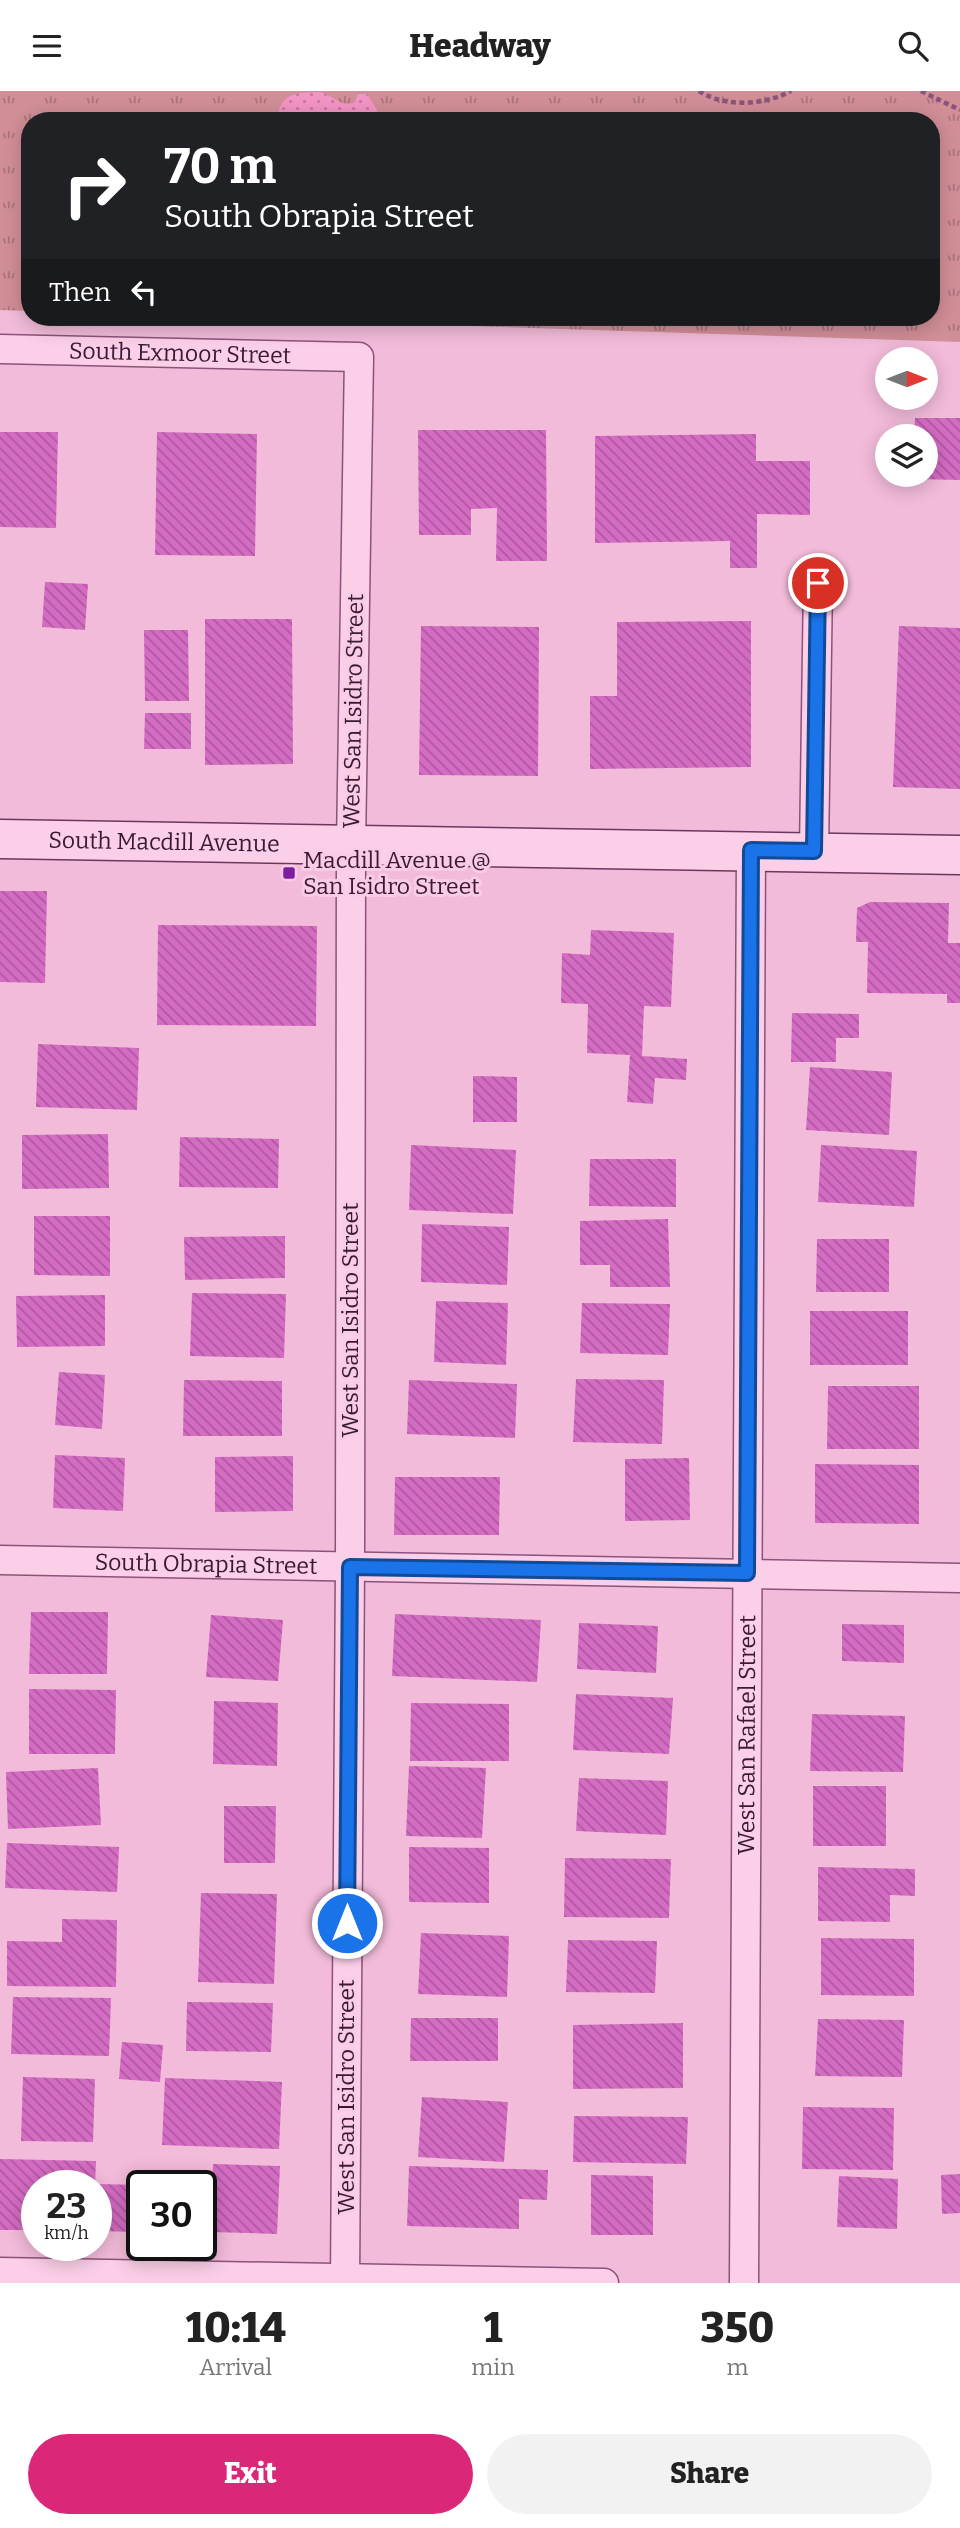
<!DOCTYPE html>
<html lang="en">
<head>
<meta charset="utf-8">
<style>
  :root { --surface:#fff; --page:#f2f2f2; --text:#222; --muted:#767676; --accent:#db2777 }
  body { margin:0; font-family:Bitter,serif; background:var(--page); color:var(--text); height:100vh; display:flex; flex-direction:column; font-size:26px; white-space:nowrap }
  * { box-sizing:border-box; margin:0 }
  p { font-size:23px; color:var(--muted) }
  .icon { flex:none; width:38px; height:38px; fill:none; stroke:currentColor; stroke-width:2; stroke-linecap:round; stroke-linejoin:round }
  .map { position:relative; height:2192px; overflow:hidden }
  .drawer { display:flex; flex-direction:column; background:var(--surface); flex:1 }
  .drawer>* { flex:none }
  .banner { position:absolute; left:21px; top:21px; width:919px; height:214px; border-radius:28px; box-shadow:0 4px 18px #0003; background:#202124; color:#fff; overflow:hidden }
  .needle { width:46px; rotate:90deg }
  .fabs { position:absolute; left:875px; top:256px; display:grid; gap:14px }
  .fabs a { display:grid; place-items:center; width:63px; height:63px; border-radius:50%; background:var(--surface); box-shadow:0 4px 18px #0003; font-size:35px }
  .speed { position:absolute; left:21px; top:2079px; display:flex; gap:14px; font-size:35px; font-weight:700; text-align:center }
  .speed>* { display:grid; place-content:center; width:91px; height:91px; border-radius:50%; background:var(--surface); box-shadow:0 4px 18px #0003; line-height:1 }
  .speed small { font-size:18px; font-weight:400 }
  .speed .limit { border:4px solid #111; border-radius:10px; background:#fff; color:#111 }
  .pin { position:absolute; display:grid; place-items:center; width:60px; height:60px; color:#fff; margin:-30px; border:4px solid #fff; border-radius:50%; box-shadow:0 2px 7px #0007 }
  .me { position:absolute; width:77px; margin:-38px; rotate:0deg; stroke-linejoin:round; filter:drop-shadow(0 0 5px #0008) }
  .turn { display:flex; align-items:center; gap:24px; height:147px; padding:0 28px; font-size:32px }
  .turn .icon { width:91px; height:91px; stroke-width:2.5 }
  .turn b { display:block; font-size:49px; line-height:60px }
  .then { display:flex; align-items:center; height:66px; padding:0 28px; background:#0003; gap:14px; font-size:26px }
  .eta { display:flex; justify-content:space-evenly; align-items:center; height:119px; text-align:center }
  .eta b { font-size:42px; font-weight:800; line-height:49px }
  .primary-button { display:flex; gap:14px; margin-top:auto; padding:14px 28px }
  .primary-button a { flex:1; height:80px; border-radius:42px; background:var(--accent); color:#fff; font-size:28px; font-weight:800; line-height:80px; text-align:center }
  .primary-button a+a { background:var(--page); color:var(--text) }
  header { display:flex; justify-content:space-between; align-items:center; height:91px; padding:0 28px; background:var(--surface); font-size:32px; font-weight:800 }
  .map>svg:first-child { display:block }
  .grass { fill:url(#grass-tufts) }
  .sand { fill:url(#sand-dots) }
  .building { fill:url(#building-back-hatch) }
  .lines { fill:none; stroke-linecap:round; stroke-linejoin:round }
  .street-casing { stroke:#8b537b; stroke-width:31 }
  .secondary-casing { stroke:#6c375f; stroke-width:41 }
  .path { stroke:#8b537b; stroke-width:4.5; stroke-dasharray:5 3.5; stroke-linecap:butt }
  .street { stroke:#fccfe8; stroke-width:28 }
  .secondary { stroke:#fccfe8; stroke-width:38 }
  .route-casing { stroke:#114b97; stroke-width:18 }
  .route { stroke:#1a73e8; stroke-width:12 }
  .poi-dot { fill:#7f1da0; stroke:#f9cbe4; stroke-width:2.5 }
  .labels { text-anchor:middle; stroke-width:6; stroke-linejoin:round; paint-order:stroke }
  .street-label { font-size:23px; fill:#381a31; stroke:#f9cbe4 }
  .poi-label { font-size:23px; fill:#381a31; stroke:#f9cbe4; text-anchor:start }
</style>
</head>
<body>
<header><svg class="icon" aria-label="menu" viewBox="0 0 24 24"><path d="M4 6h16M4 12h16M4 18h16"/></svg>Headway<svg class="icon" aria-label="search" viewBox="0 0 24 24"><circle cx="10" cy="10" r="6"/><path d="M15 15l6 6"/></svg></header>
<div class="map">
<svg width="960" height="2192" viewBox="0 0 960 2192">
  <defs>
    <pattern id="grass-tufts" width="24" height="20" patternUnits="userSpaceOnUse" patternTransform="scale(1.75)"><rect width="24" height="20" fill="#d18e97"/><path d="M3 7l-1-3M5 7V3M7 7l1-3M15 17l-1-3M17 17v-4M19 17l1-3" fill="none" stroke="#ab737c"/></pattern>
    <pattern id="sand-dots" width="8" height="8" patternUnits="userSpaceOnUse" patternTransform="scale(1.75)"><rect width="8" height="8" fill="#f294c4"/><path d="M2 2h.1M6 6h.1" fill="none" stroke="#c578a0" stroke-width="1.8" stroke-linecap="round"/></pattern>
    <pattern id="building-back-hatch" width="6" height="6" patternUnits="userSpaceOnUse" patternTransform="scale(1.75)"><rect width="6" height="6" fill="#d56cc3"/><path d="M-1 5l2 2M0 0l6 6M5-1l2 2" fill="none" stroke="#ae589f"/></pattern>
  </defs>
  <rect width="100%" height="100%" fill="#f2bbd9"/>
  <path class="grass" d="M0,0H960V251L199,226H931V30H30V220L0,219Z"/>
  <path class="sand" d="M320,1C334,4 338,16 354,12L358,3H367L377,19V28L277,30C280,1 296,2 320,1Z"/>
  <path class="building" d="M915,327H960V389L913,388V383H926V345H914Z
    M418,339H546L547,470H496L497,417L471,418V444H419Z
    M0,341H58L56,437L0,436Z
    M157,341L257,343L255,465L155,464Z
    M756,343V370H810V424L757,423V477H730V450L595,452V345Z
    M45,491L88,493L85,539L42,536Z
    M205,528H292L293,673L205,674Z
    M751,530V676L590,678V605H617V531Z
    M421,535L539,536L538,685L419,684Z
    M899,535L960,537V698L893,696Z
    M144,539H188L189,610H145Z
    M145,622H191V658H144Z
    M0,800H47L45,892L0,891Z
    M870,811L949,812L948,852H960V912H947V903L867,902L868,851H856L857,817Z
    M158,834L317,835L316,935L157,934Z
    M591,839L674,842L671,916L644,915L642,965L687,968L686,989L655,987L653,1013L627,1011L630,964L587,962L588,913L561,912L562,862L590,864Z
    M792,922L859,923V947H836V971H791Z
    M38,953L139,957L137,1019L36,1016Z
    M810,976L892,981L889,1044L806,1039Z
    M473,985L517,986V1031H473Z
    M108,1043L109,1097L22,1098V1044Z
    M180,1046L279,1048L278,1097L179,1096Z
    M411,1054L516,1059L513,1123L409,1119Z
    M821,1054L917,1060L914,1116L818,1111Z
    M590,1068H676V1116L589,1115Z
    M34,1125H110V1185L34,1184Z
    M668,1128L670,1196H610V1174H580V1130Z
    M422,1133L509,1136L507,1194L421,1191Z
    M285,1145V1187L185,1189L184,1146Z
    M817,1148H889V1201H816Z
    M192,1202L286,1203L284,1267L190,1265Z
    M105,1204V1255L17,1256L16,1205Z
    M436,1210L508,1212L506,1274L434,1271Z
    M582,1212L670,1213L668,1264L580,1262Z
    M810,1220H908V1274H810Z
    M59,1281L105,1284L102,1338L55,1334Z
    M576,1288L664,1289L662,1353L573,1351Z
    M184,1289L282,1290V1345H183Z
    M409,1289L517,1293L515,1347L407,1343Z
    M828,1295H919V1358H827Z
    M55,1364L125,1367L123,1420L53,1417Z
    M293,1365V1420L215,1421V1366Z
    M689,1367L690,1429L625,1430V1368Z
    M815,1373L919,1374V1433L815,1432Z
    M395,1386H500L499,1444H394Z
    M31,1521H108L107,1583H29Z
    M395,1523L541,1529L537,1591L392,1585Z
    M211,1524L283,1529L278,1590L206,1586Z
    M579,1532L658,1535L656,1582L577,1578Z
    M842,1533L904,1534V1572L842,1570Z
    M29,1598L116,1599L115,1663H29Z
    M576,1603L673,1607L669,1663L573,1659Z
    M214,1610L278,1612L277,1675L213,1673Z
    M411,1612L509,1613V1670H410Z
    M812,1623L905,1625L903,1681L810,1680Z
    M409,1675L486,1677L482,1747L406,1745Z
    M98,1677L101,1734L8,1738L6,1681Z
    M579,1687L668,1690L666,1744L576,1740Z
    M813,1695H886V1755H813Z
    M224,1715H276L275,1772H224Z
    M7,1752L119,1756L117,1801L5,1797Z
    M409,1756L489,1757V1812L409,1811Z
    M565,1767L671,1768L669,1827L564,1826Z
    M818,1776L915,1778V1805L890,1804V1831L818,1830Z
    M201,1802L277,1803L274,1893L198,1891Z
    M62,1828L117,1829L116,1896L7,1895V1850L62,1851Z
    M421,1842L509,1845L507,1906L418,1903Z
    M821,1847L914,1848V1905L821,1904Z
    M568,1849L657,1850L655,1902L566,1901Z
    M13,1906L111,1907L109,1965L11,1963Z
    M187,1911L273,1912L271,1961L186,1960Z
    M411,1927H498V1970H410Z
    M818,1928L904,1929L902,1986L815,1985Z
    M683,1932V1997L573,1998V1934Z
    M122,1951L163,1954L160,1991L119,1988Z
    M23,1986L95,1988L93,2051L21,2050Z
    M165,1987L282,1991L279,2058L162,2054Z
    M422,2006L508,2011L504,2071L418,2066Z
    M803,2016L894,2017L893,2079L802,2078Z
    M574,2025L688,2026L686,2073L573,2071Z
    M0,2068L96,2070L95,2095H37V2139H0Z
    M213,2073L280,2075L277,2143L211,2141Z
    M409,2075L548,2079L547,2109L519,2108V2138L407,2135Z
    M960,2083V2122L942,2123L941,2084Z
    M591,2084L653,2085V2144H591Z
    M839,2085L898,2088L897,2138L837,2136Z
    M96,2093L142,2094V2141L96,2140Z"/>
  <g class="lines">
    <defs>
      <g id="street">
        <path id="s1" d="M0,258L359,266L351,754L350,1476L345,2192"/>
        <path d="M814,760L818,492"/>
        <path id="s2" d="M0,1469L960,1487"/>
        <path d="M0,2181L604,2192"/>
        <path id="s3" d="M744,2192L751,759"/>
      </g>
      <g id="secondary">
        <path id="s4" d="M0,748L960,764"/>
      </g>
    </defs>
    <use href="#street" class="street-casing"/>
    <use href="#secondary" class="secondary-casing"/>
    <path class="path" d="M699,0C725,17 765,14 791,0
      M921,0L960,19"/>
    <use href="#street" class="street"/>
    <use href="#secondary" class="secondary"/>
  </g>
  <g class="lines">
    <defs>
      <path id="route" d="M347,1832L350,1476L747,1482L751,759L814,760L818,492"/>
    </defs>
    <use href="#route" class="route-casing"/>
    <use href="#route" class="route"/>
  </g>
  <rect class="poi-dot" x="282" y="775" width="14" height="14" rx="3.5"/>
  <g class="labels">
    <g class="street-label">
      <text dy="8" stroke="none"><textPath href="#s1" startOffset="180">South Exmoor Street</textPath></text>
      <text transform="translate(353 620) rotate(-89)" y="8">West San Isidro Street</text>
      <text dy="8" stroke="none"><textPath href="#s4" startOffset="164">South Macdill Avenue</textPath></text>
      <text transform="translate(350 1229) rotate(-90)" y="8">West San Isidro Street</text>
      <text dy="8" stroke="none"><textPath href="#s2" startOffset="206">South Obrapia Street</textPath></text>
      <text dy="8" stroke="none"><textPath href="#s3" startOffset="548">West San Rafael Street</textPath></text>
      <text transform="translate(346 2006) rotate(-90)" y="8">West San Isidro Street</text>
    </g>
    <g class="poi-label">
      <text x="303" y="777">Macdill Avenue @<tspan x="303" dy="26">San Isidro Street</tspan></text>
    </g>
  </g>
</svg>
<div class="fabs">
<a><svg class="needle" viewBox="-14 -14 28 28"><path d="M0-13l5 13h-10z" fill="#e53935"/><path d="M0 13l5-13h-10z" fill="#767676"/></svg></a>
<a><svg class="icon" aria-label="layers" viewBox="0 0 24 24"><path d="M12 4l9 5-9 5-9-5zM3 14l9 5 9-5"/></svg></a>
</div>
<div class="speed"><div>23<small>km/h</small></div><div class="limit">30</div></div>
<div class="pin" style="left:818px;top:492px;background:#d93025"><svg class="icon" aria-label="arrive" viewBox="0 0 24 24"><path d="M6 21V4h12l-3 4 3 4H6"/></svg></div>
<svg class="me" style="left:347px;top:1832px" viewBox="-20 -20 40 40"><circle r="17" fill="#1a73e8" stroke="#fff" stroke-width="3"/><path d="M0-11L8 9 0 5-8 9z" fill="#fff"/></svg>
<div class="banner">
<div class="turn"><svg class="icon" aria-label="right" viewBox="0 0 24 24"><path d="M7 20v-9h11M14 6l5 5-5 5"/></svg><div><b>70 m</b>South Obrapia Street</div></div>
<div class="then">Then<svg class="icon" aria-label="left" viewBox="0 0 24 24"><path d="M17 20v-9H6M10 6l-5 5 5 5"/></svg></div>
</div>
</div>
<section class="drawer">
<div class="eta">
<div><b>10:14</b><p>Arrival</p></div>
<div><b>1</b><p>min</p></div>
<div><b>350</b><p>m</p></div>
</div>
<div class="primary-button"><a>Exit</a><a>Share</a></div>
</section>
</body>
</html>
